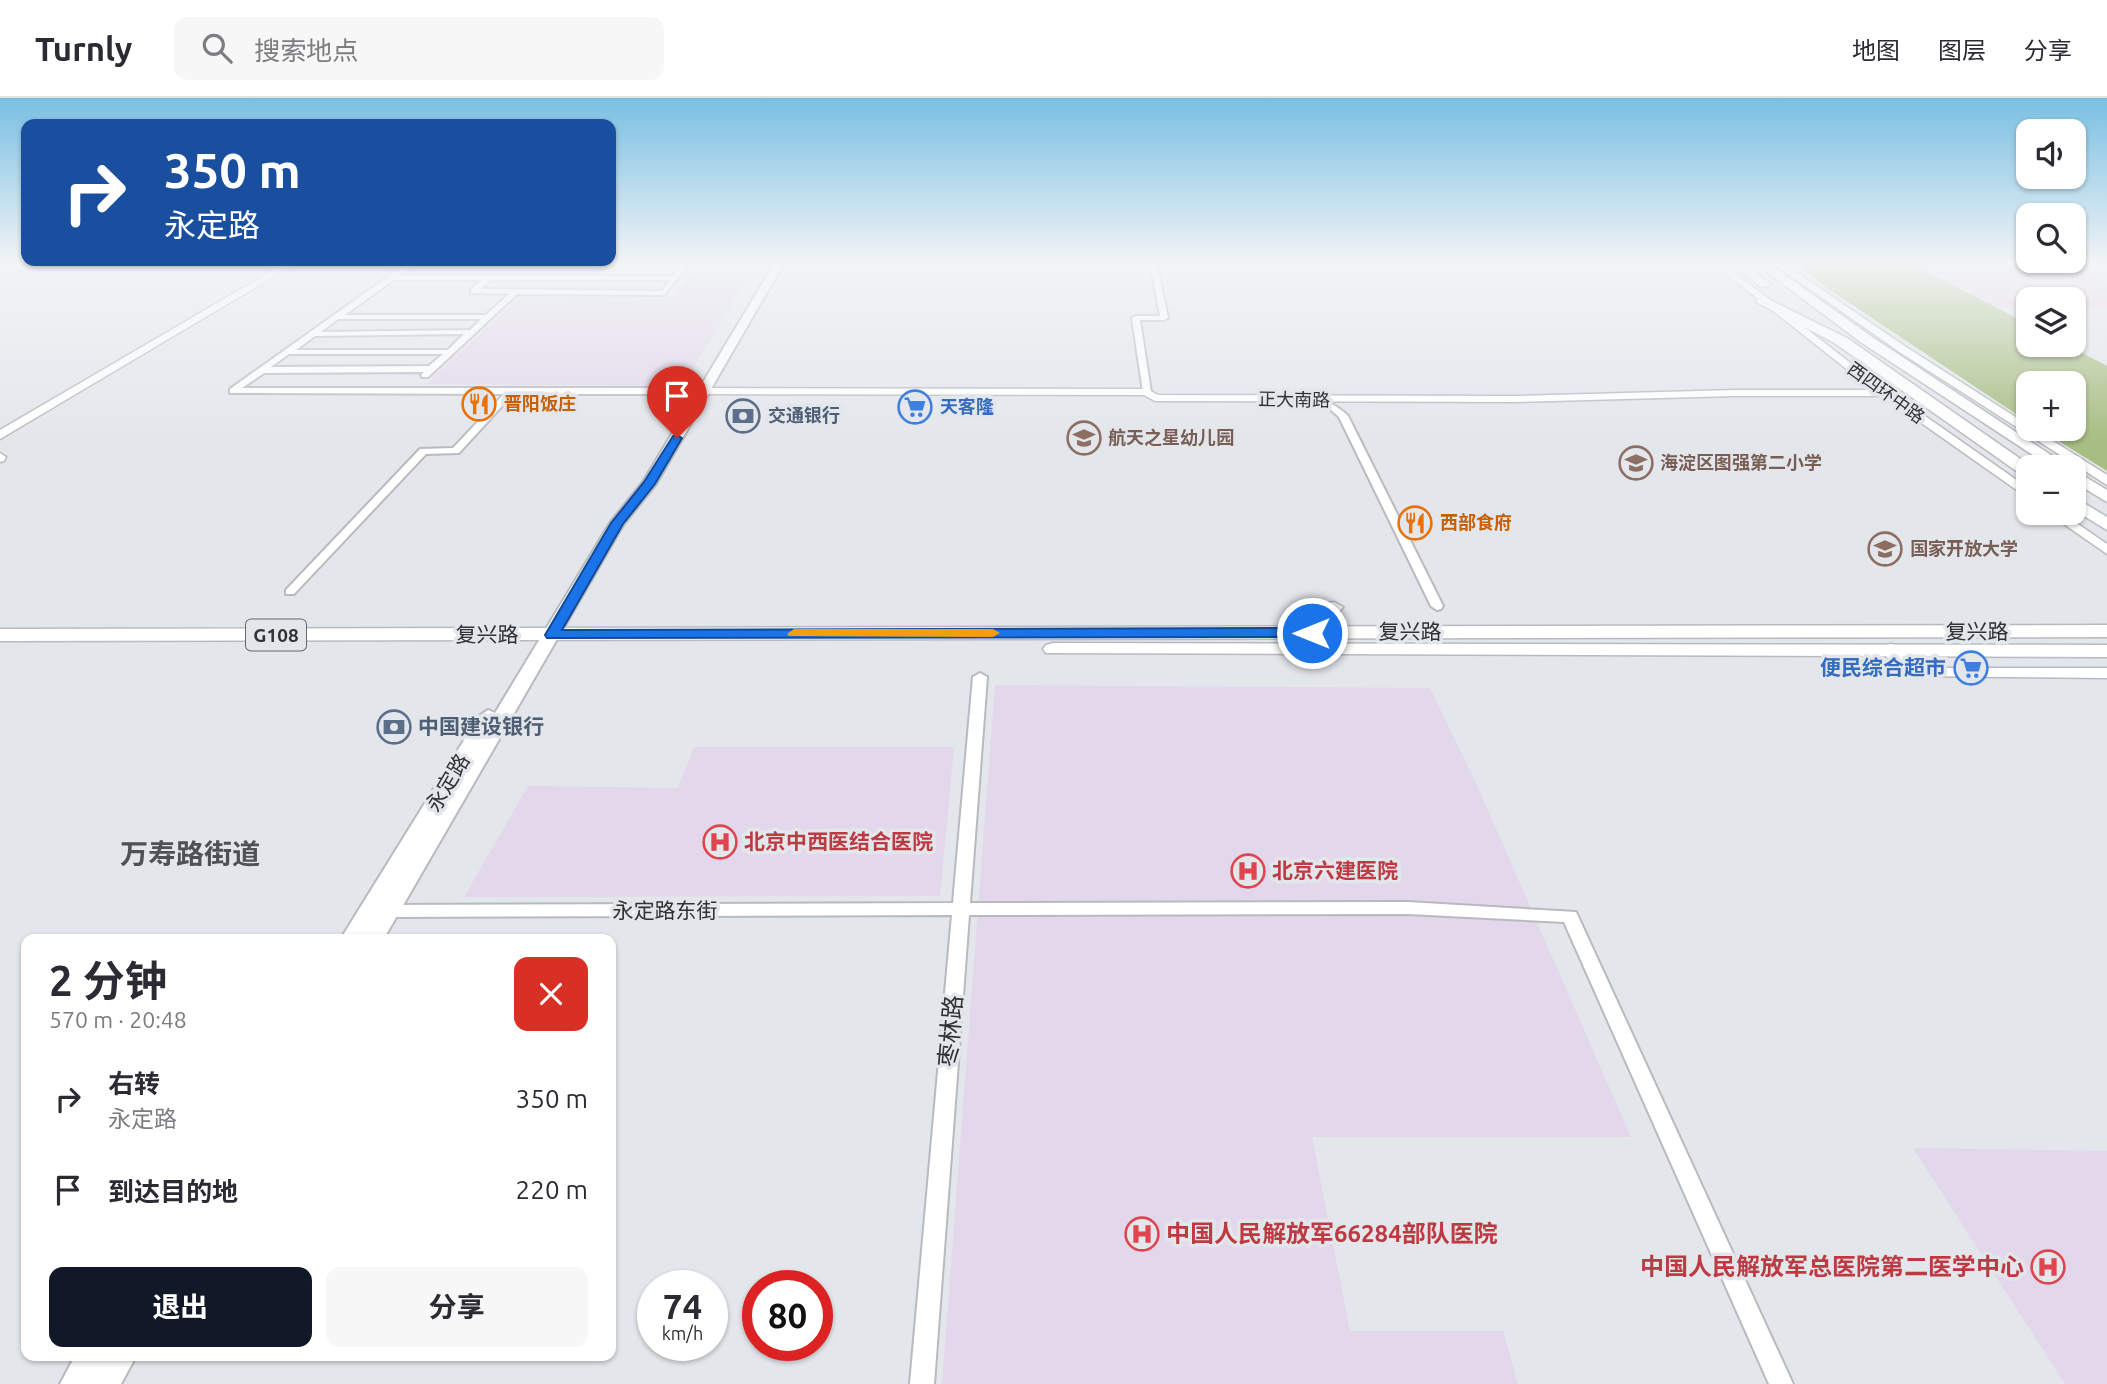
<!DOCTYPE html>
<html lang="zh">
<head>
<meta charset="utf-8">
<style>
  :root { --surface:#fff; --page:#f7f7f7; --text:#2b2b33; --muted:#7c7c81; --line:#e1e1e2; --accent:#111827 }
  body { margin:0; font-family:Ubuntu,"Noto Sans SC",sans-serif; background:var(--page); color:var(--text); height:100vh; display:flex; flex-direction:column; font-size:26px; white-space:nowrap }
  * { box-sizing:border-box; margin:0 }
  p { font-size:23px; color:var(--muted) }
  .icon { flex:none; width:38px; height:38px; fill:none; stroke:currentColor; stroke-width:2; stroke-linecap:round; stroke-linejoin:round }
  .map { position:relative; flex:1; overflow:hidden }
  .drawer { position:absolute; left:21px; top:836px; width:595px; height:427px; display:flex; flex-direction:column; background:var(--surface); border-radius:14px; box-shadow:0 2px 5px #0004 }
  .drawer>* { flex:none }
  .hud { position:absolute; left:21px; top:21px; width:595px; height:147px; border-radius:14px; box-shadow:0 2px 5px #0004; background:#1a4fa0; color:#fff; overflow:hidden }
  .fabs { position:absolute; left:2016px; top:21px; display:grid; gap:14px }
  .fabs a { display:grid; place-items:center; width:70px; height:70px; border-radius:14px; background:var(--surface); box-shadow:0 2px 5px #0004; font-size:35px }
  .speed { position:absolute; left:637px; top:1172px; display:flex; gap:14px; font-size:35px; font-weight:700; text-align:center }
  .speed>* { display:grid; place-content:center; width:91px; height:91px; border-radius:50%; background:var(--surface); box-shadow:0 2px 5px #0004; line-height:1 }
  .speed small { font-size:18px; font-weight:400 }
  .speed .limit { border:10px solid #d22; background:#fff; color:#111 }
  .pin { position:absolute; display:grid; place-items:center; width:60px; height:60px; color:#fff; margin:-72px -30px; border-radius:50% 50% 50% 0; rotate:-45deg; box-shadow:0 0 7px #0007 }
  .pin .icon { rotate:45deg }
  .me { position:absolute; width:77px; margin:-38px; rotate:270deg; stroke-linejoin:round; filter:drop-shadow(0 0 5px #0008) }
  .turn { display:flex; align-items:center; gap:24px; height:147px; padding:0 28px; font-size:32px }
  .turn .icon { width:91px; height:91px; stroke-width:2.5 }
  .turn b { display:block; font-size:49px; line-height:60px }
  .round { display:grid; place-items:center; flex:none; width:74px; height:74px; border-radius:14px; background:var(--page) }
  .summary { display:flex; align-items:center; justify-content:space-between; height:119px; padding:0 28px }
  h1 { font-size:42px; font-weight:700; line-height:52px }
  .cta { display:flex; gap:14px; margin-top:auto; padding:14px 28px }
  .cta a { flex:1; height:80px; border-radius:14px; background:var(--accent); color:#fff; font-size:28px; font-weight:700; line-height:80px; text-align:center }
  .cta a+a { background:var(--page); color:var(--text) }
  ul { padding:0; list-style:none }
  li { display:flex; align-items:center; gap:21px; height:91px; padding:0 28px }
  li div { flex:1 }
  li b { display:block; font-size:26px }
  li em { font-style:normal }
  header { display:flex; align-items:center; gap:42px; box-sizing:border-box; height:98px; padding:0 35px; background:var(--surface); border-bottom:2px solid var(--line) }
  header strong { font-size:33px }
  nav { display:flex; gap:38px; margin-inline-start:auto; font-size:24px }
  .search { width:490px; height:63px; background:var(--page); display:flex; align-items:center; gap:18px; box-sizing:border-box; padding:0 24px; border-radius:14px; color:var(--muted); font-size:26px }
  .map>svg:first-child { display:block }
  .commercial { fill:#e9d5e5 }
  .medical { fill:#e3d7eb }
  .green { fill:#a7bd81 }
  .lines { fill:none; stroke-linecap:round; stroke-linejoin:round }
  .minor-casing { stroke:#b8babf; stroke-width:4 }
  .tertiary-casing { stroke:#b8babf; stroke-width:3 }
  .secondary-casing { stroke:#b8babf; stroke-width:4 }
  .primary-casing { stroke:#b8babf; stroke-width:3 }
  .trunk-casing { stroke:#b8babf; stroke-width:3 }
  .minor { fill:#fff; fill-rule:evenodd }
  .tertiary { fill:#fff; fill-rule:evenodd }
  .secondary { fill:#fff; fill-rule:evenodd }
  .primary { fill:#fff; fill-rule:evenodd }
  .trunk { fill:#fff; fill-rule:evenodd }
  .route { fill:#1a73e8; stroke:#114b97; stroke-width:2 }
  .slow { fill:#f59e0b }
  .labels { text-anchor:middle; stroke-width:7; stroke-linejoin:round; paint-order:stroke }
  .far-street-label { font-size:18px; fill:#313234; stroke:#e3e6eb }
  .far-food-label { font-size:18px; font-weight:bold; fill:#c56008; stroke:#e3e6eb; text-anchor:start }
  .far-shop-label { font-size:18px; font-weight:bold; fill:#366cbe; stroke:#e3e6eb; text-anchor:start }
  .far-service-label { font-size:18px; font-weight:bold; fill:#4e5e75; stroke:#e3e6eb; text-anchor:start }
  .far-education-label { font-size:18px; font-weight:bold; fill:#785e54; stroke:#e3e6eb; text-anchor:start }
  .shield { fill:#e3e6eb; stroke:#66686b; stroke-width:2 }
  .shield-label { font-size:19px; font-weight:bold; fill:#313234 }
  .street-label { font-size:21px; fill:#313234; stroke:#e3e6eb }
  .shop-label { font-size:21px; font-weight:bold; fill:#366cbe; stroke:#e3e6eb; text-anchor:end }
  .service-label { font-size:21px; font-weight:bold; fill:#4e5e75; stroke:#e3e6eb; text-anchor:start }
  .health-label { font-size:21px; font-weight:bold; fill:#be3a42; stroke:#e3e6eb; text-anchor:start }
  .near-street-label { font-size:24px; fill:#313234; stroke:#e3e6eb }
  .near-health-label { font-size:24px; font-weight:bold; fill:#be3a42; stroke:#e3e6eb; text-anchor:start }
  .district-label { font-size:28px; font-weight:bold; fill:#4e5155; stroke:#e3e6eb }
</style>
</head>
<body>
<header>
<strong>Turnly</strong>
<div class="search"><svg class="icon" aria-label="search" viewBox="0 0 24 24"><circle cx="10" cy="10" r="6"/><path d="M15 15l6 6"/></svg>搜索地点</div>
<nav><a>地图</a><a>图层</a><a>分享</a></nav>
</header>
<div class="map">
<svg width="2107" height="1286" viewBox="0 0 2107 1286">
  <rect width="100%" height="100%" fill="#e3e6eb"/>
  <path class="commercial" d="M1911,163H2056L2107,186V210H2074V201H2028V210H2000Z"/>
  <path class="medical" d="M695,170H754L682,288L426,286L520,199H673Z
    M995,587L1430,590L1480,694L1631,1039H1312L1350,1233H1503L1518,1286H942Z
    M694,649H954L940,798L464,799L528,688L678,690Z
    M1913,1050L2107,1053V1286H2065Z"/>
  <path class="green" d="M1907,163L2028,226V247H2067L2107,268V373L2039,331H2074V285H2028V324L1821,186L1795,164Z"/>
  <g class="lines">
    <defs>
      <path id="minor" d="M410,163H418L399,178H673L684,163H691L664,197L517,196L428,279H422L421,277L424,274L264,275L242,290H706L710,293L706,296H513L459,355L426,356L294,496H286V492L420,351L453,350L504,296L230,295V291ZM393,182H482L471,191V195L509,196L486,217H345ZM491,182H670L662,193L481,191ZM338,221H481L470,232L321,234ZM464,236L448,252H296L315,238ZM289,256H443L429,268L271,269Z
        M1150,163H1156L1168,220L1164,222H1140L1151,294L1147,297L1143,294L1132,220L1136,218H1160Z
        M1310,300C1324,300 1338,308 1348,318L1443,508L1441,511L1437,512L1431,508L1339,319L1331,312L1310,304Z
        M980,575L987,579L970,805L1408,804L1576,814L1793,1286H1769L1564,824L1408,816L969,817L934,1286H910L952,817L383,819L377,817L375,813L377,809L383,807L953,805L973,579Z"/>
      <path id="tertiary" d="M289,163H300L0,341V332Z
        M1710,163H1720L1858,271L2028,390V400L1883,298H1735L1516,304L1155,303L1144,297L706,296L701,293L706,290L1147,291L1158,297L1516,298L1735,292H1873Z
        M1770,163H1780L1906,249L2028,327V331H2034L2107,377V387L1898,253Z
        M0,355L6,359L4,363L0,364Z
        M2048,415H2062L2107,446V456Z
        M1913,570H2107V580L1907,578L1905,575Z"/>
      <path id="secondary" d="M776,163H785L656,386L623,427L383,842H340L479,618L488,612L495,615L610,425L643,384Z
        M75,1258H136L121,1286H60Z"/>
      <path id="primary" d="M1334,504L1343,509L1340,513L1319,539H1305L1303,535L1305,531L1328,505Z
        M1891,546L1898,548L1920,571L1923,575L1920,579H1906L1884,556L1882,552L1884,548Z"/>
      <path id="trunk" d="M1729,163H1741L1771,187L1761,189Z
        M1752,163H1765L1872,239L2069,369H2051L1862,245Z
        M1762,198L1847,240L2032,369H2028V379L2022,377L1833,244L1758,205L1756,202Z
        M2074,372L2107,392V404L2074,384Z
        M2074,399L2107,419V432L2074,412Z
        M2107,527V539L0,543V531Z
        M1053,545L2107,547V559L1046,555L1043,551L1046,547Z"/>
    </defs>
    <use href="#minor" class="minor-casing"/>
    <use href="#tertiary" class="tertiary-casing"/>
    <use href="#secondary" class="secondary-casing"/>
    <use href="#primary" class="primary-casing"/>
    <use href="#trunk" class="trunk-casing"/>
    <use href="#minor" class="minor"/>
    <use href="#tertiary" class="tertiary"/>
    <use href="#secondary" class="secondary"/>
    <use href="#primary" class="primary"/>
    <use href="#trunk" class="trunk"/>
  </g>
  <linearGradient id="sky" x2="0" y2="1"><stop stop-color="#79bfe2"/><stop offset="0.48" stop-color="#f2f4f6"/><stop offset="1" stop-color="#f2f4f6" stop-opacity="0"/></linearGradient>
  <rect width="2107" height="343" fill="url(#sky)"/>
  <path class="route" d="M677,337L682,340L655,386L623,426L562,532L1312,530L1319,535L1312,539L547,540L545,537L611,425L644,384L673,338Z"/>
  <path class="slow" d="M794,531H993L1000,535L993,539L789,538L787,536Z"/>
  <defs>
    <symbol id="restaurant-ring" viewBox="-11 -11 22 22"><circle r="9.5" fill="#e3e6eb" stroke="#e8710a" stroke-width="1.5"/><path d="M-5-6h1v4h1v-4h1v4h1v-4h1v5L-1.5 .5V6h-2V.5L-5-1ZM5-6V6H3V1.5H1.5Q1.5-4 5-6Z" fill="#e8710a"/></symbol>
    <symbol id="supermarket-ring" viewBox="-11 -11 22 22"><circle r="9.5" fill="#e3e6eb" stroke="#3f7fe0" stroke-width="1.5"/><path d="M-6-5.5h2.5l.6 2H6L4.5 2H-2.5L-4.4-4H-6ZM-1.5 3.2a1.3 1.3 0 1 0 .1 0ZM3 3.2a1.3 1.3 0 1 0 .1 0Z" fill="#3f7fe0"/></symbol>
    <symbol id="bank-ring" viewBox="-11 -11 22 22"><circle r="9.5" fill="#e3e6eb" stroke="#5c6f8a" stroke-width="1.5"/><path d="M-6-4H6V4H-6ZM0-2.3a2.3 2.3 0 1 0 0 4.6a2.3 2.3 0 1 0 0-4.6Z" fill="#5c6f8a"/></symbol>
    <symbol id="school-ring" viewBox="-11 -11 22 22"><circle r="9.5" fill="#e3e6eb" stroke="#8d6e63" stroke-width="1.5"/><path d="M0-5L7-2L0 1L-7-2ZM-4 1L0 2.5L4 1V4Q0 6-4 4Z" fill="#8d6e63"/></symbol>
    <symbol id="university-ring" viewBox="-11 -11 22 22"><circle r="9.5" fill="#e3e6eb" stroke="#8d6e63" stroke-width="1.5"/><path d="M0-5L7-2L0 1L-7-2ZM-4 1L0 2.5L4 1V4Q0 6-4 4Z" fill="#8d6e63"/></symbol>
    <symbol id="hospital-ring" viewBox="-11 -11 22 22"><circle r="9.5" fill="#e3e6eb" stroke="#e0444e" stroke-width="1.5"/><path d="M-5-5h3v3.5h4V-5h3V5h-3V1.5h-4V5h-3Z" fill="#e0444e"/></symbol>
  </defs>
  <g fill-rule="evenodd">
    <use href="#restaurant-ring" x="460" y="287" width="38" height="38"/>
    <use href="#supermarket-ring" x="896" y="290" width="38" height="38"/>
    <use href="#bank-ring" x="724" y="299" width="38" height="38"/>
    <use href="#school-ring" x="1065" y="321" width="38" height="38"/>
    <use href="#school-ring" x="1617" y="346" width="38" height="38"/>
    <use href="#restaurant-ring" x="1396" y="406" width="38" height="38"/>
    <use href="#university-ring" x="1866" y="432" width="38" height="38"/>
    <use href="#supermarket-ring" x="1952" y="551" width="38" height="38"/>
    <use href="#bank-ring" x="375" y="610" width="38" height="38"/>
    <use href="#hospital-ring" x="701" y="725" width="38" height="38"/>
    <use href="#hospital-ring" x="1229" y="754" width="38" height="38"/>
    <use href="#hospital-ring" x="1123" y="1117" width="38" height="38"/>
    <use href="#hospital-ring" x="2029" y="1150" width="38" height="38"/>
  </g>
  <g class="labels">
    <g class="far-street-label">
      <text transform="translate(1886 295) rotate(36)" y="6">西四环中路</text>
      <text transform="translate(1294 302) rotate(1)" y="6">正大南路</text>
    </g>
    <g class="far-food-label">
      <text x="504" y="312">晋阳饭庄</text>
      <text x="1440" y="431">西部食府</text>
    </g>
    <g class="far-shop-label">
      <text x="940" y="315">天客隆</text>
    </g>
    <g class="far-service-label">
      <text x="768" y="324">交通银行</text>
    </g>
    <g class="far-education-label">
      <text x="1108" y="346">航天之星幼儿园</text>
      <text x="1660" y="371">海淀区图强第二小学</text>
      <text x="1910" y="457">国家开放大学</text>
    </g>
    <rect class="shield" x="246" y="521.5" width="60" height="31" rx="5"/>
    <g class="shield-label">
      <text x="276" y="544">G108</text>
    </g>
    <g class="street-label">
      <text x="1410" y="541">复兴路</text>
      <text x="1977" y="541">复兴路</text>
      <text x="487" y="544">复兴路</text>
      <text transform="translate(448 685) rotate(-59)" y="7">永定路</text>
      <text x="665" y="820">永定路东街</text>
    </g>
    <g class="shop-label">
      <text x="1946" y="577">便民综合超市</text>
    </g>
    <g class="service-label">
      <text x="418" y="636">中国建设银行</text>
    </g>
    <g class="health-label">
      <text x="744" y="751">北京中西医结合医院</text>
      <text x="1272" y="780">北京六建医院</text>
    </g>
    <g class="near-street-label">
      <text transform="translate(951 933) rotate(-85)" y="8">枣林路</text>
    </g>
    <g class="near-health-label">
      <text x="1166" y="1144">中国人民解放军66284部队医院</text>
      <text x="2024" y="1177" text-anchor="end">中国人民解放军总医院第二医学中心</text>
    </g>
    <g class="district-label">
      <text x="190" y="766">万寿路街道</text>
    </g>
  </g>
</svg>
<div class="fabs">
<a><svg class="icon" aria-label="sound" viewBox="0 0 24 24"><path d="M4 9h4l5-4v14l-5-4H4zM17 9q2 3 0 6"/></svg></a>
<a><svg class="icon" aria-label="search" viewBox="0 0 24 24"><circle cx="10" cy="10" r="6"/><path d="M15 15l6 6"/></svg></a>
<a><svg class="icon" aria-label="layers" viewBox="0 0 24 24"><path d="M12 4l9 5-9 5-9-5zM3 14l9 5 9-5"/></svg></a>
<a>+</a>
<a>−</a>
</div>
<div class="speed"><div>74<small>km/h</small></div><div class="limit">80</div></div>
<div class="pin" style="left:677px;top:340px;background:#d93025"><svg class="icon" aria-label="arrive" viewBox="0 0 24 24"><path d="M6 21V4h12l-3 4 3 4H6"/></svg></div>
<svg class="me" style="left:1312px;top:535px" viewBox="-20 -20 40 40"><circle r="17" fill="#1a73e8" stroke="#fff" stroke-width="3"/><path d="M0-11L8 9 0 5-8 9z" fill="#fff"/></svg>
<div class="hud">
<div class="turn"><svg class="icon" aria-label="right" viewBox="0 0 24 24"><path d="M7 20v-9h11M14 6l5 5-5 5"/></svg><div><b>350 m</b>永定路</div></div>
</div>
<section class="drawer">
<div class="summary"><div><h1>2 分钟</h1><p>570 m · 20:48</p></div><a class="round" style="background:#d93025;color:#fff"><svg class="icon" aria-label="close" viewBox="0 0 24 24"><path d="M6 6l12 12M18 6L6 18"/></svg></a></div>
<ul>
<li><svg class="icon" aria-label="right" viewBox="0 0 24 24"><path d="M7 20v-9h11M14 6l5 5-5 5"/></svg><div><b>右转</b><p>永定路</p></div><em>350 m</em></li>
<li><svg class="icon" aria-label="arrive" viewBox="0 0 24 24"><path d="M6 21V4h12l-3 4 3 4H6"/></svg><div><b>到达目的地</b></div><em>220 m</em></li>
</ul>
<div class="cta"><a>退出</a><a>分享</a></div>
</section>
</div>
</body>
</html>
